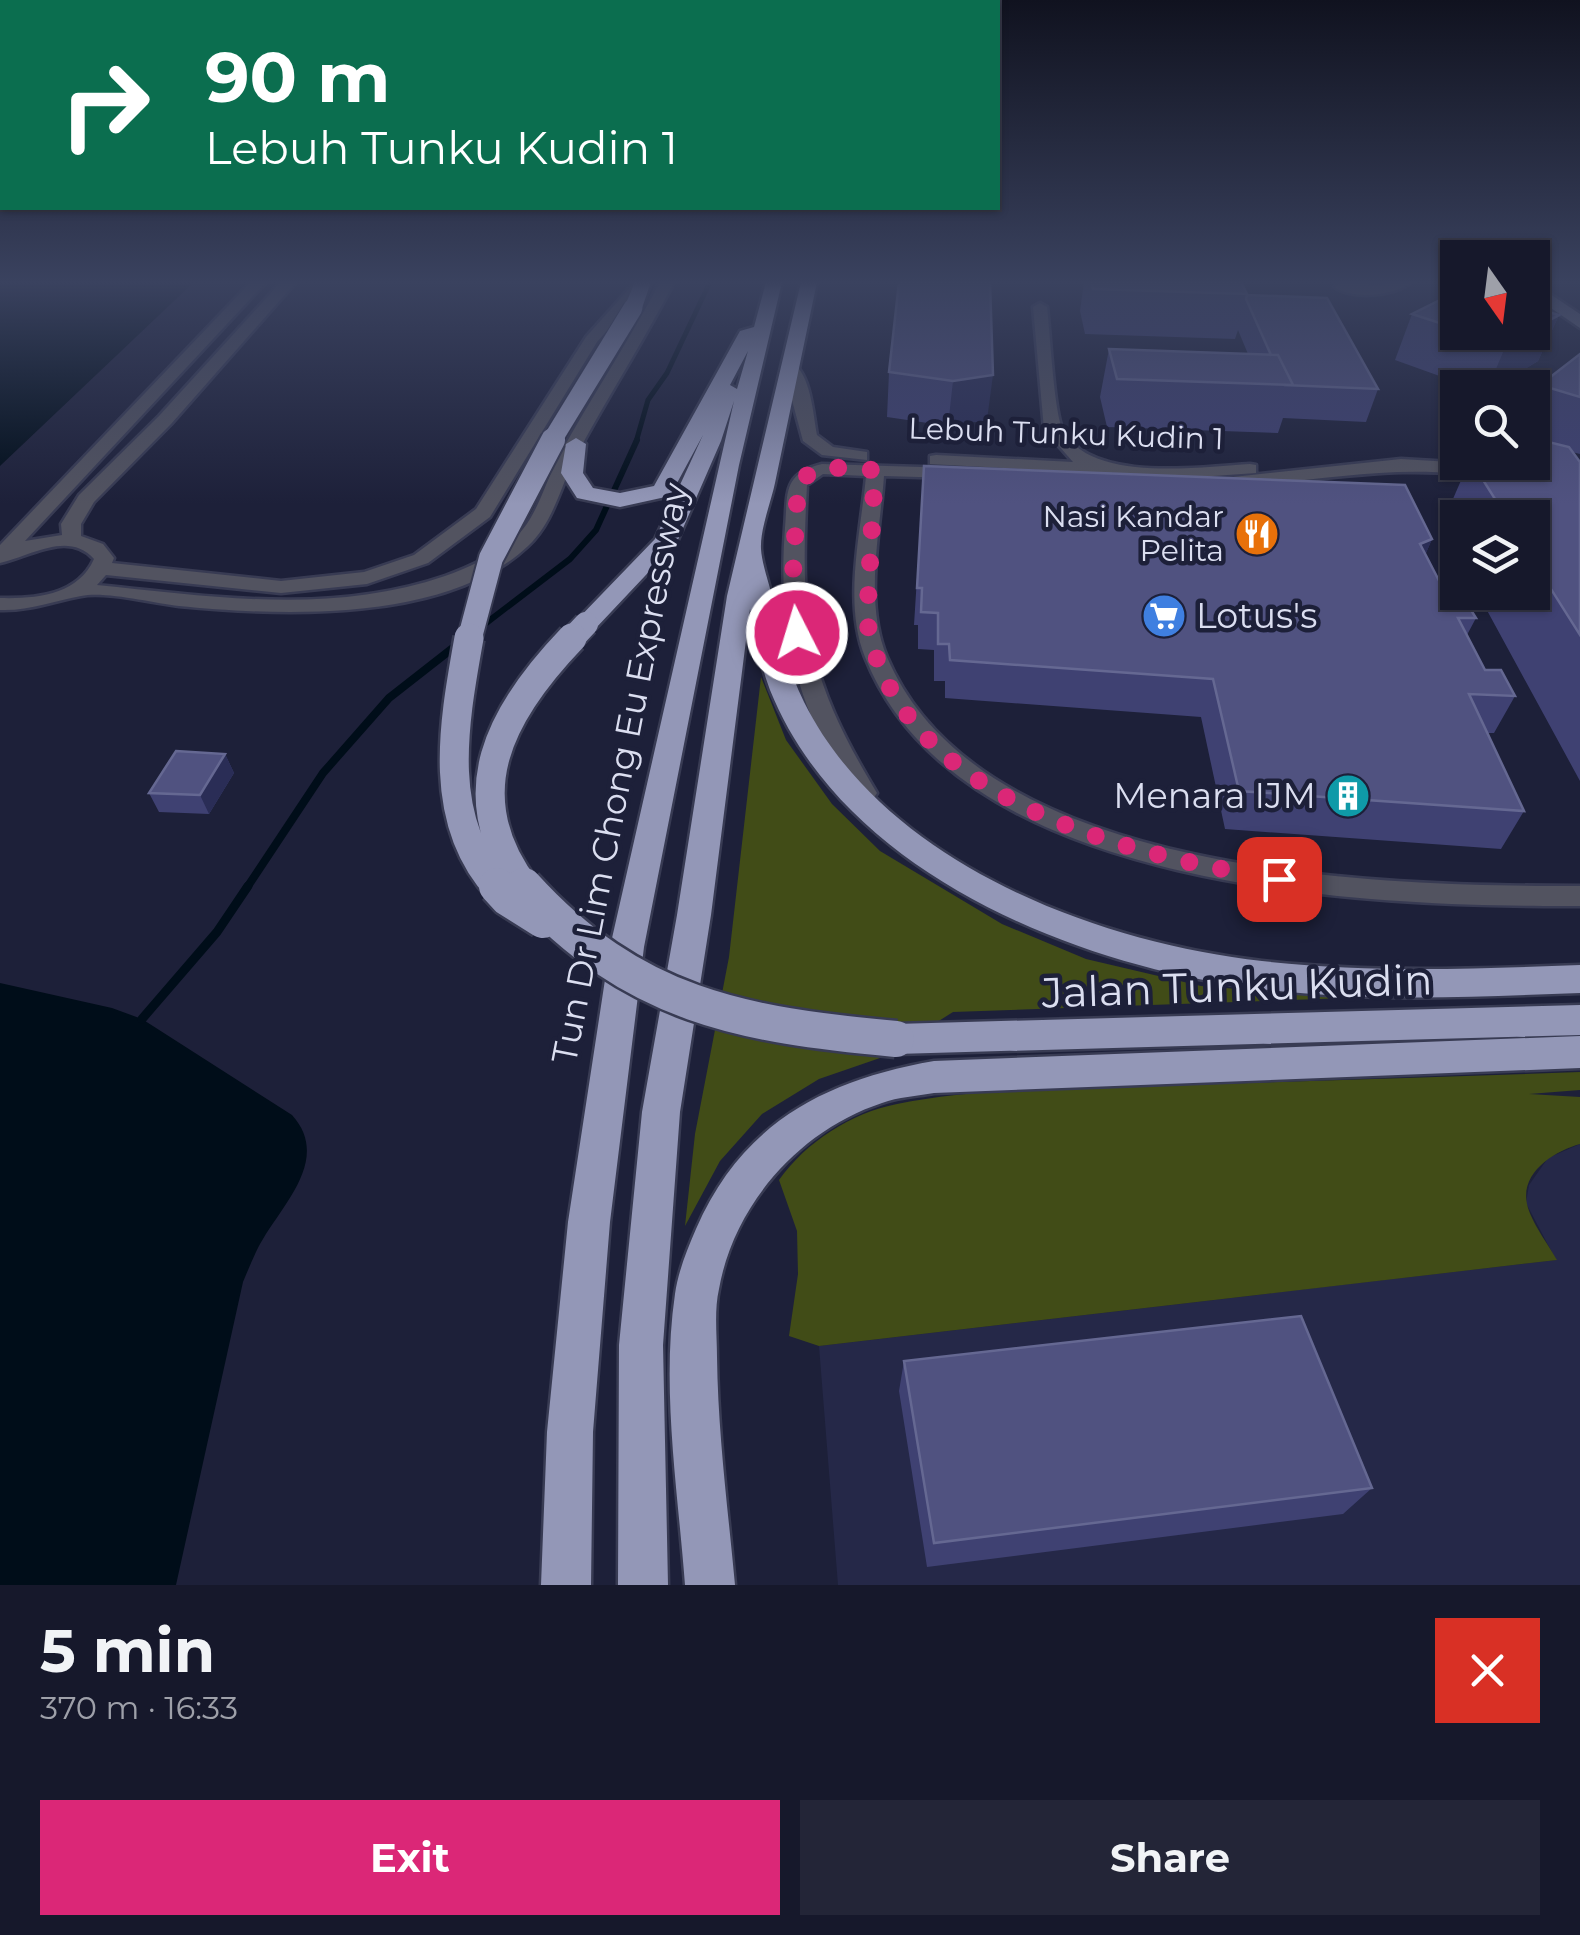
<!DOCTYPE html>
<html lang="en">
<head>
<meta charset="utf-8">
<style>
  :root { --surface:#16182b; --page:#232537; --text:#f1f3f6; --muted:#9ea0a9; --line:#353747; --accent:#db2777 }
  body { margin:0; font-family:Montserrat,sans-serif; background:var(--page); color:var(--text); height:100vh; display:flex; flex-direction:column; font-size:38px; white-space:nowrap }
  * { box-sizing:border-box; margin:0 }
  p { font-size:32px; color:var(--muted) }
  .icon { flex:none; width:55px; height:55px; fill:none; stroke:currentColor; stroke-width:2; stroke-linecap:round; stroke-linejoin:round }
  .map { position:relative; height:1585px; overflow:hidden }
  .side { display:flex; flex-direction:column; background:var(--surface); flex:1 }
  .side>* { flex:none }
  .banner { position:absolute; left:0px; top:0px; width:1000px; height:210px; box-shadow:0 2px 8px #0004,0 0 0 2px var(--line); background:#0b6e4f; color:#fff; overflow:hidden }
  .needle { width:65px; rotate:166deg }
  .tools { position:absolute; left:1440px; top:240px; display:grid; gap:20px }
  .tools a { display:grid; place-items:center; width:110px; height:110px; border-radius:0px; background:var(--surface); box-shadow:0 2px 8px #0004,0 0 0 2px var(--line); font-size:50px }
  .pin { position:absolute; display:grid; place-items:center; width:85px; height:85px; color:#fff; margin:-42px; border-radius:20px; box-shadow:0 5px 15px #0006 }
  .me { position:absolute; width:110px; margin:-55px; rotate:355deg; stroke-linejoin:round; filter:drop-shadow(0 0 8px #0008) }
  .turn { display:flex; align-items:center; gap:35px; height:210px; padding:0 40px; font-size:45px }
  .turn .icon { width:130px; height:130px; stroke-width:2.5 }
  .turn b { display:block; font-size:70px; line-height:85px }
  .round { display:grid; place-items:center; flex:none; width:105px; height:105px; border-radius:0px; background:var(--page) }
  .head { display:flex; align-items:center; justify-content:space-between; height:170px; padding:0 40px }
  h1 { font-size:60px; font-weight:700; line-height:75px }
  .primary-button { display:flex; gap:20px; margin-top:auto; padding:20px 40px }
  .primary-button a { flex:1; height:115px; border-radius:0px; background:var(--accent); color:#fff; font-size:40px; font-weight:700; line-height:115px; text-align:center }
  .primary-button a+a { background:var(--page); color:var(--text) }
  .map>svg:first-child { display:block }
  .built { fill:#252848 }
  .green { fill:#414c17 }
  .water { fill:#000d19 }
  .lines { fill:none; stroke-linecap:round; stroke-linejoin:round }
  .stream-far3 { stroke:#000d19; stroke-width:5 }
  .stream-far2 { stroke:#000d19; stroke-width:6 }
  .stream-far1 { stroke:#000d19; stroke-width:8 }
  .stream { stroke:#000d19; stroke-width:9 }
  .street-casing { stroke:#383b53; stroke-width:5 }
  .secondary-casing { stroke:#383b53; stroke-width:5 }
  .highway-casing { stroke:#383b53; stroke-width:5 }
  .street { fill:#525360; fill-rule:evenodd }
  .secondary { fill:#6c6f83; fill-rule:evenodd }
  .highway { fill:#9397b7; fill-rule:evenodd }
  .highway-bridge-far3-casing { stroke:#383b53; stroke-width:21; stroke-linecap:butt }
  .highway-bridge-far2-casing { stroke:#383b53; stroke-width:28; stroke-linecap:butt }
  .highway-bridge-far1-casing { stroke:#383b53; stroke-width:34; stroke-linecap:butt }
  .highway-bridge-casing { stroke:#383b53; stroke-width:41; stroke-linecap:butt }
  .highway-bridge-far3 { stroke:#9397b7; stroke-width:19 }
  .highway-bridge-far2 { stroke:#9397b7; stroke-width:24 }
  .highway-bridge-far1 { stroke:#9397b7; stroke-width:29 }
  .highway-bridge { stroke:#9397b7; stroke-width:36 }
  .wall { fill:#3f4172 }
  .shaded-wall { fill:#2a2d56 }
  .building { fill:#505280; stroke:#656892; stroke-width:2.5 }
  .route { stroke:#db2777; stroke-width:18; stroke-dasharray:0 32.4 }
  .labels { text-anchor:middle; stroke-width:9; stroke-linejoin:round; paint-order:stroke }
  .far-street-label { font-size:30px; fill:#dbdef0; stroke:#1d2039 }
  .far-poi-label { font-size:30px; fill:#dbdef0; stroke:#1d2039; text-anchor:end }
  .poi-label { font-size:35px; fill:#dbdef0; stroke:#1d2039; text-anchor:start }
  .street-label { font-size:35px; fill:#dbdef0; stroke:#1d2039 }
  .near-street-label { font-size:42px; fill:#dbdef0; stroke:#1d2039 }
</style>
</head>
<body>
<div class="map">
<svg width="1580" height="1585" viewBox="0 0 1580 1585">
  <rect width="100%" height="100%" fill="#1d2039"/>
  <path class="built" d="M1580,1144V1585H838L819,1346L1556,1260L1526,1203L1529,1185L1548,1158Z"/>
  <path class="green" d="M761,677L786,740L832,804L880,851L1002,924L1086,959L1201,986L1347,998L953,1012L880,1058L819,1079L762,1114L720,1161L685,1226L695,1134L729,957Z
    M1580,1072V1090L1529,1094L1580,1097V1144C1555,1151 1520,1172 1527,1204C1531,1222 1548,1244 1557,1260L819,1346L789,1336L798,1274L797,1231L779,1180C806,1142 851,1113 897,1104C978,1087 1080,1088 1162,1086C1302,1081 1441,1077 1580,1072Z"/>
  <path class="water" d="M0,282H194L0,466Z
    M0,983L112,1008L142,1019L292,1115C330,1157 286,1201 263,1239C255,1252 249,1268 243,1282L176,1585H0Z"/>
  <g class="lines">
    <path class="stream-far3" d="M636,442L648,400L667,373L710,282"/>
    <path class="stream-far2" d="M481,627L570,559L596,530L637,440"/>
    <path class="stream-far1" d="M246,889L323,773L389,698L458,644"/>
    <path class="stream" d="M142,1019L217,932L248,886"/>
    <defs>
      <path id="street" d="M251,282H266L25,541L62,535L61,524L79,495L159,416L281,282H296L171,424L94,502L81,524V536L103,544L114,558L112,563L281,581L364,572L414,555L476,509L586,337L635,282H650L597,342L490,517L428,563L367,584L281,593L106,575L97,585C215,597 331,615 445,576C473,566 504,552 523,529C540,508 547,477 560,454C592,396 629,341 660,282H674C644,341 608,396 577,454C561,484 554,522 528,546C447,623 281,616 179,606C152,603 106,591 81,596C53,601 30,611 0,610V598C36,599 78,595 94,559C68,530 29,557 0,563V545Z
        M1392,282H1412C1393,296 1354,300 1334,287C1350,277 1374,290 1392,282Z
        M1040,303L1047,307C1050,331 1054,413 1063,430C1090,483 1199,467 1250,464L1256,465V473L1185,478L930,464V456L936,455L1073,462L1044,429L1033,307Z
        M791,362C811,373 813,414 817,435L833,447L867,452V460L822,455L803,441L783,367Z
        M1401,459L1468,463L1510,476L1501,481C1411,460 1324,481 1233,487L1224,482L1233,477Z
        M822,464L953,468L962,473L953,478L884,476C880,532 864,603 887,657C980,877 1378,886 1580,886V906C1367,907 958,892 865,657C843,603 861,532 866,476L823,474L807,485C800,622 805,674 877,793L873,799H855C798,710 777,634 785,528C788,493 782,474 822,464Z"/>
      <path id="secondary" d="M1532,282L1580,314V328L1532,295Z"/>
      <path id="highway" d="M635,282H651L642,308L633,313L624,308Z
        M766,282H782L739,465L644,947L610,1222L593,1432L591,1585H541L547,1432L568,1222L610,947L734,401L721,441L677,542L595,629L586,632L573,624L655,539L703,435L670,496L620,507L577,498L561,473L566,444L576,438L586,444L583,473L593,488L620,493L654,486L740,331L754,327ZM748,351L737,389L730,385Z
        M801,282H817C803,349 789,416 775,483C771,502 760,529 761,549C762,565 770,585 773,601C780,635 788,670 804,702C884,862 1094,942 1262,961C1367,973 1474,969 1580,965V993C1474,997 1367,1002 1261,989C1078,967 844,874 770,690C760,664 755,636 750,609L711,915L680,1112L663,1345L668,1585H618L619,1345L642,1112L677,915L727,596Z
        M1580,1005V1035L896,1054L883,1050L878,1039L883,1028L896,1024Z
        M1580,1036V1068L934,1093C917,1096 898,1097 882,1103C800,1130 734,1204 719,1289C714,1311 717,1335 717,1357C718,1434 728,1509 735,1585H685C678,1491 661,1389 675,1294C678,1272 687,1250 696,1229C742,1123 825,1080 934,1061Z"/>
    </defs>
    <use href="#street" class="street-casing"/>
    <use href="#secondary" class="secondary-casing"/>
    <use href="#highway" class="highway-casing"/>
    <use href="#street" class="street"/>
    <use href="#secondary" class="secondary"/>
    <use href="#highway" class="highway"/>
    <defs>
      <path id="highway-bridge-far3" d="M551,442L633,308"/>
      <path id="highway-bridge-far2" d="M469,641L491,558L553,440
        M570,641L586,624"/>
      <path id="highway-bridge-far1" d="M469,638C454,722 435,820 499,889
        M526,889C454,795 501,712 572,638"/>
      <path id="highway-bridge" d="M497,886L508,898L543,920
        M524,886C633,1006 742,1025 896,1039"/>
    </defs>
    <use href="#highway-bridge-far3" class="highway-bridge-far3-casing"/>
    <use href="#highway-bridge-far2" class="highway-bridge-far2-casing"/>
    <use href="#highway-bridge-far1" class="highway-bridge-far1-casing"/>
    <use href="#highway-bridge" class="highway-bridge-casing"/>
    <use href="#highway-bridge-far3" class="highway-bridge-far3"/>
    <use href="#highway-bridge-far2" class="highway-bridge-far2"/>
    <use href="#highway-bridge-far1" class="highway-bridge-far1"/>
    <use href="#highway-bridge" class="highway-bridge"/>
  </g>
  <path class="wall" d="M899,282L987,420L948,426L887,417L889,372Z
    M1084,282H1241L1247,294L1378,389L1366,422L1283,418L1278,433L1107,427L1100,397L1109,349L1248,354L1238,330L1235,339L1085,334L1080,311Z
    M1458,291V332H1532L1559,315L1538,361L1494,388H1473L1395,360L1412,314Z
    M1580,354V454L1572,452L1580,462V781L1477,592H1532V518H1458V556L1448,539L1453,527L1446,515L1469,462H1532V402L1540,385Z
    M924,466L1432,539L1425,555L1447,596L1476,618L1467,635L1485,670L1515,696L1494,733H1487L1524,811L1501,849L1225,829L1201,717L945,698V681H934V650L918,649V625H914Z
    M225,754L234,773L209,814L159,812L149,793Z
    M904,1361L1372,1488L1343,1514L927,1567L899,1391Z"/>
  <path class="shaded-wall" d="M1559,315L1538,361L1494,388H1488L1506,345L1528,332H1532V330Z
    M993,375L987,420L948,426L953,381Z
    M1432,539L1417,575L1420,544Z
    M225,754L234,773L209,814L200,795Z"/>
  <path class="building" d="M899,282H990L993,375L953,381L889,372Z
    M1091,282H1241L1247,294L1093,289Z
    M1458,291V329L1412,314Z
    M1247,295L1327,298L1378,389L1284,385H1293L1278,355H1271L1246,299Z
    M1532,307L1559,315L1532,330Z
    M1467,332H1528L1506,345Z
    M1109,349L1278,355L1293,385L1117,379Z
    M1580,354V397L1540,385Z
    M1532,438L1569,447L1580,462V635L1532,559V518H1507L1478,472H1491L1484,462H1532Z
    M924,466L1405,485L1432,539L1420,544L1447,596L1463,597L1476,618H1458L1485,670H1501L1515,696L1469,694L1524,811L1239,791L1213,679L950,660L949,644H938V613L921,612L922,588H917Z
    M176,751L225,754L200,795L149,793Z
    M1301,1316L1372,1488L934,1543L904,1361Z"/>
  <linearGradient id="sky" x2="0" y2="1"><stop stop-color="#10121f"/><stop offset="0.56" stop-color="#3a425f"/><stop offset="1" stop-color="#3a425f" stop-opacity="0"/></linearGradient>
  <rect width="1580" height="504" fill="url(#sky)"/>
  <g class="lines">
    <path class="route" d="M797,633L792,592L798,484C815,461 850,469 875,470L867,620C896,800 1128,855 1279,879"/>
  </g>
  <defs>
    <symbol id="restaurant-disc" viewBox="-11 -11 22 22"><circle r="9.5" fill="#e8710a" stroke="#1d2039"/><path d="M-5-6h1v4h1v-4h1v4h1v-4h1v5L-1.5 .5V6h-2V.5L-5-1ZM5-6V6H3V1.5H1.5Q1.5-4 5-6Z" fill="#fff"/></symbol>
    <symbol id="supermarket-disc" viewBox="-11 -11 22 22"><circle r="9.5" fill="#3f7fe0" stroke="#1d2039"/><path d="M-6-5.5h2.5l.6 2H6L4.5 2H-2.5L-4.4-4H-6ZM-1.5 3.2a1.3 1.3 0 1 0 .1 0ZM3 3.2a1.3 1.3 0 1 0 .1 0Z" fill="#fff"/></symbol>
    <symbol id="building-disc" viewBox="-11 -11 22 22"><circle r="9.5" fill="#0f9aa8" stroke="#1d2039"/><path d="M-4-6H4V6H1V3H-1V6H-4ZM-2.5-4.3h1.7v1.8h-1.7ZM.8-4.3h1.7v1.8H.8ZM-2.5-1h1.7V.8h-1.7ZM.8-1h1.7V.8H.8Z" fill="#fff"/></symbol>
  </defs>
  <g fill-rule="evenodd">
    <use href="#restaurant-disc" x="1232" y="509" width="50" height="50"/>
    <use href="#supermarket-disc" x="1139" y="591" width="50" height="50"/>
    <use href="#building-disc" x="1323" y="771" width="50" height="50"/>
  </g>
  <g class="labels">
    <g class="far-street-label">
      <text transform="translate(1066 434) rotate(2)" y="10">Lebuh Tunku Kudin 1</text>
    </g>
    <g class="far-poi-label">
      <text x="1224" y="527">Nasi Kandar<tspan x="1224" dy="34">Pelita</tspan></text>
    </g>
    <g class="poi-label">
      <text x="1196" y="628">Lotus's</text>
      <text x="1316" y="808" text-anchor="end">Menara IJM</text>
    </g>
    <g class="street-label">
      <text transform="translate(620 773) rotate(-79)" y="12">Tun Dr Lim Chong Eu Expressway</text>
    </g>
    <g class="near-street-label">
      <text transform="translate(1237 986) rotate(-2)" y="15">Jalan Tunku Kudin</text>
    </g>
  </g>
</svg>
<div class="tools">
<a><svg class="needle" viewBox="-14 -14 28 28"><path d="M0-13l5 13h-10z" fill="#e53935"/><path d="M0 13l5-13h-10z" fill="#9ea0a9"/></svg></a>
<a><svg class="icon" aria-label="search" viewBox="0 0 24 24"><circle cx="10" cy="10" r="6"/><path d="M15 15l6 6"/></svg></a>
<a><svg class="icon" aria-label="layers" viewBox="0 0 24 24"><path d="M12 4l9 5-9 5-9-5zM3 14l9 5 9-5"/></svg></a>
</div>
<div class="pin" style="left:1279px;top:879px;background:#d93025"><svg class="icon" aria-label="arrive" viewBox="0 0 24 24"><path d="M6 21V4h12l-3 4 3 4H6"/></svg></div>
<svg class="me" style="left:797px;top:633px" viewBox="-20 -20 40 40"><circle r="17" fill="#db2777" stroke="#fff" stroke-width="3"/><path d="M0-11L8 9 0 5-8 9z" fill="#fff"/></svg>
<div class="banner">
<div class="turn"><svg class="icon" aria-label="right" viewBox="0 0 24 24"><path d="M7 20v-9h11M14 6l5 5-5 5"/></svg><div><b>90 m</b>Lebuh Tunku Kudin 1</div></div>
</div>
</div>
<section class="side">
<div class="head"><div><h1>5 min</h1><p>370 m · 16:33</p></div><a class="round" style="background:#d93025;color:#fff"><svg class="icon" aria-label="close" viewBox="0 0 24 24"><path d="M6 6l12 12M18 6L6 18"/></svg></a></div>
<div class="primary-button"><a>Exit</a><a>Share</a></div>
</section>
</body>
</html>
